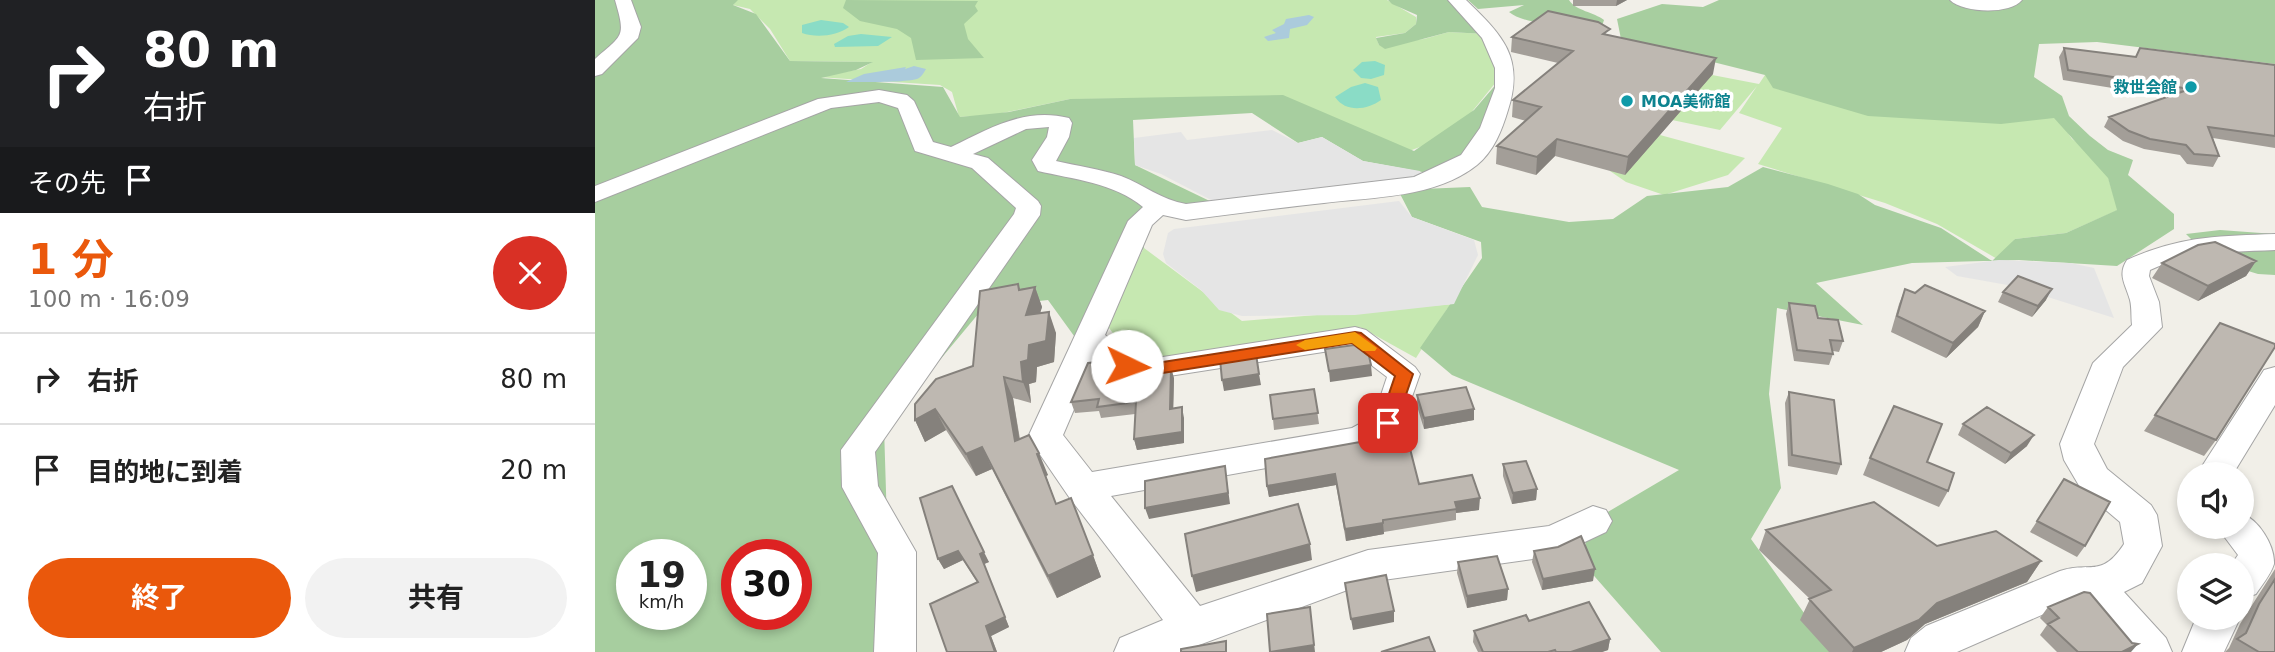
<!DOCTYPE html>
<html lang="ja">
<head>
<meta charset="utf-8">
<style>
  :root { --surface:#fff; --page:#f2f2f2; --text:#222; --muted:#767676; --line:#e0e0e0; --accent:#ea580c }
  body { margin:0; font-family:"DejaVu Sans","Noto Sans JP",sans-serif; background:var(--page); color:var(--text); height:100vh; display:flex; flex-direction:column; font-size:26px; white-space:nowrap }
  * { box-sizing:border-box; margin:0 }
  p { font-size:23px; color:var(--muted) }
  .icon { flex:none; width:38px; height:38px; fill:none; stroke:currentColor; stroke-width:2; stroke-linecap:round; stroke-linejoin:round }
  .map { position:relative; flex:1; overflow:hidden }
  .panel { display:flex; flex-direction:column; background:var(--surface); width:595px }
  .panel>* { flex:none }
  .banner { background:#202124; color:#fff; overflow:hidden }
  .fabs { position:absolute; left:1582px; top:462px; display:grid; gap:14px }
  .fabs a { display:grid; place-items:center; width:77px; height:77px; border-radius:50%; background:var(--surface); box-shadow:0 4px 10px #0003; font-size:35px }
  .speed { position:absolute; left:21px; top:539px; display:flex; gap:14px; font-size:35px; font-weight:700; text-align:center }
  .speed>* { display:grid; place-content:center; width:91px; height:91px; border-radius:50%; background:var(--surface); box-shadow:0 4px 10px #0003; line-height:1 }
  .speed small { font-size:18px; font-weight:400 }
  .speed .limit { border:10px solid #d22; background:#fff; color:#111 }
  .pin { position:absolute; display:grid; place-items:center; width:60px; height:60px; color:#fff; margin:-30px; border-radius:14px; box-shadow:0 4px 10px #0006 }
  .me { position:absolute; width:77px; margin:-38px; rotate:93deg; stroke-linejoin:round; filter:drop-shadow(0 0 5px #0008) }
  .turn { display:flex; align-items:center; gap:24px; height:147px; padding:0 28px; font-size:32px }
  .turn .icon { width:91px; height:91px; stroke-width:2.5 }
  .turn b { display:block; font-size:49px; line-height:60px }
  .then { display:flex; align-items:center; height:66px; padding:0 28px; background:#0003; gap:14px; font-size:26px }
  .round { display:grid; place-items:center; flex:none; width:74px; height:74px; border-radius:37px; background:var(--page) }
  .summary { display:flex; align-items:center; justify-content:space-between; height:119px; padding:0 28px }
  h1 { font-size:42px; font-weight:700; line-height:52px; color:var(--accent) }
  .primary-button { display:flex; gap:14px; margin-top:auto; padding:14px 28px }
  .primary-button a { flex:1; height:80px; border-radius:42px; background:var(--accent); color:#fff; font-size:28px; font-weight:700; line-height:80px; text-align:center }
  .primary-button a+a { background:var(--page); color:var(--text) }
  ul { padding:0; list-style:none }
  li { display:flex; align-items:center; gap:21px; height:91px; padding:0 28px; border-top:2px solid var(--line) }
  li div { flex:1 }
  li b { display:block; font-size:26px }
  li em { font-style:normal }
  main { display:flex; flex:1; min-height:0 }
  .map>svg:first-child { display:block }
  .grass { fill:#c6e8b1 }
  .forest { fill:#a7ce9f; fill-rule:evenodd }
  .pitch { fill:#8adcc6 }
  .parking { fill:#e5e5e5 }
  .water { fill:#abcbdc }
  .lines { fill:none; stroke-linecap:round; stroke-linejoin:round }
  .minor-casing { stroke:#a5a5a5; stroke-width:2 }
  .minor { fill:#fff; fill-rule:evenodd }
  .wall { fill:#a39e98 }
  .shaded-wall { fill:#85817c }
  .building { fill:#beb8b1; stroke:#85817c; stroke-width:2 }
  .route { fill:#ea580c; stroke:#983908; stroke-width:2 }
  .slow { fill:#f59e0b }
  .culture-dot { fill:#0f9aa8; stroke:#fff; stroke-width:2.5 }
  .labels { text-anchor:middle; stroke-width:7; stroke-linejoin:round; paint-order:stroke }
  .far-culture-label { font-size:16px; font-weight:bold; fill:#0d838f; stroke:#fff; text-anchor:end }
</style>
</head>
<body>
<main>
<section class="panel">
<div class="banner">
<div class="turn"><svg class="icon" aria-label="right" viewBox="0 0 24 24"><path d="M7 20v-9h11M14 6l5 5-5 5"/></svg><div><b>80 m</b>右折</div></div>
<div class="then">その先<svg class="icon" aria-label="arrive" viewBox="0 0 24 24"><path d="M6 21V4h12l-3 4 3 4H6"/></svg></div>
</div>
<div class="summary"><div><h1>1 分</h1><p>100 m · 16:09</p></div><a class="round" style="background:#d93025;color:#fff"><svg class="icon" aria-label="close" viewBox="0 0 24 24"><path d="M6 6l12 12M18 6L6 18"/></svg></a></div>
<ul>
<li><svg class="icon" aria-label="right" viewBox="0 0 24 24"><path d="M7 20v-9h11M14 6l5 5-5 5"/></svg><div><b>右折</b></div><em>80 m</em></li>
<li><svg class="icon" aria-label="arrive" viewBox="0 0 24 24"><path d="M6 21V4h12l-3 4 3 4H6"/></svg><div><b>目的地に到着</b></div><em>20 m</em></li>
</ul>
<div class="primary-button"><a>終了</a><a>共有</a></div>
</section>
<div class="map">
<svg width="1680" height="652" viewBox="0 0 1680 652">
  <rect width="100%" height="100%" fill="#f1efe8"/>
  <path class="grass" d="M142,0H792L821,17V24L810,33L781,37L784,45L829,39L854,32L890,34L910,71L858,135L814,151L689,98L475,99L398,115L364,117L357,92L345,85L222,77L266,69L277,62L195,61L175,29L155,9L138,5Z
    M1112,74L1164,84L1170,75L1462,117L1477,139L1508,161L1523,210L1471,233L1420,239L1404,260L1342,224L1290,203L1163,164L1187,128L1144,113L1162,86L1125,130L1077,120Z
    M1065,135L1150,158L1133,175L1069,195L1031,182L1015,171Z
    M549,248L647,321L859,304L852,309L821,358L765,327L582,359L533,353L508,320Z"/>
  <path class="forest" d="M0,0H143L138,5L161,14L195,61L278,62L261,70L226,78L348,87L365,117L414,112L475,99L688,95L819,151L879,110L903,82L894,138L838,174L768,161L727,137L703,143L657,113L538,120L540,165L623,205L543,213L549,248L482,340L453,300L389,307L289,427L296,652H0ZM37,555H96V614H37ZM142,555H201V614H142Z
    M251,0L383,1L380,6L383,11L369,24L373,39L389,58L321,60L316,38L302,29L265,21L248,8Z
    M793,0H853L890,34L854,32L790,49L784,45L781,38L810,33L821,24L822,15L797,4Z
    M873,0H974C981,11 999,12 1009,20L1006,29C983,26 930,26 914,12L929,5L883,9Z
    M1124,0H1680V64L1502,42L1444,44L1439,77L1467,96L1474,116L1495,136L1513,150L1538,160L1533,175L1579,214V229L1522,266L1424,260L1317,263L1221,283L1268,325L1182,308L1174,394L1186,488L1156,539L1237,652H1066L993,569L989,526L1084,470L857,375L825,348L887,258L886,242L817,217L803,190L875,187L887,207L974,222L1018,219L1052,196L1133,187L1168,167L1233,184L1263,194L1280,205L1346,228L1397,261L1420,239L1471,233L1522,210L1513,178L1459,118L1406,124L1273,116L1178,88L1170,75L1026,39L1022,19L1067,4L1108,7Z
    M1625,230L1680,234V275L1663,274L1617,260L1591,234Z"/>
  <path class="pitch" d="M226,20L248,23L254,27C242,36 221,38 207,33V25Z
    M266,34L297,37L283,46L240,47L239,44L253,36Z
    M780,61L790,65L789,75L776,79L766,78L758,70L767,62Z
    M770,83L783,87L786,100C772,110 751,113 740,97L756,87Z"/>
  <path class="parking" d="M677,130L703,143L727,137L768,161L825,171L828,182L796,188L618,201L566,174L540,165L539,138L586,132L592,140Z
    M804,201L817,217L879,240L883,255L859,304L760,315L647,316L624,310L606,290L571,263L568,254L573,233L579,229Z
    M1404,260L1475,263L1499,268L1519,318L1418,286L1362,276L1350,267Z"/>
  <path class="water" d="M714,15L719,17L712,25L695,29L694,38L673,41L669,37L681,33L677,30L689,24L691,19Z
    M319,66L331,69C329,72 327,76 324,78C316,83 262,82 251,82L269,74L311,67L310,69Z"/>
  <g class="lines">
    <defs>
      <path id="minor" d="M20,0H36L46,27L43,38L7,74L0,76V59C28,34 31,38 20,0Z
        M853,0H871C907,35 930,57 913,110C907,130 899,151 882,165C841,198 778,197 729,203C683,208 637,214 591,220L568,215L557,225L510,335L540,357L555,359L760,327L771,330L820,367L825,374L805,431L777,448L765,451L516,496L605,606L773,550L954,526L998,506L1011,510L1017,521L1011,532L960,556L774,582L585,652H519L525,638L568,620L474,497L433,437L533,221L548,207C520,183 477,179 443,171L437,160L452,137L454,127L431,129L378,154L393,158L443,201L446,206L445,215L280,452L283,486L321,552V652H279L283,553L247,487L246,450L419,214L421,208L377,168L320,151L303,108L284,102L236,108L0,202V186L223,99L284,90L312,95L319,101L338,142L356,147C395,128 430,107 474,118L477,123L474,137L461,161C482,166 505,169 526,176C549,185 567,200 591,204L819,177L866,155L885,128L900,88V68L887,38ZM754,348L792,377L779,416L757,428L497,472L468,435L501,358L521,373L555,379Z
        M1355,0H1427C1415,15 1368,13 1355,0Z
        M1680,234V250C1635,252 1597,251 1555,270L1554,276L1564,302L1567,327L1528,367L1499,444L1512,469L1556,505L1562,515L1567,546L1547,583L1529,592L1571,638L1577,652H1530L1488,602L1481,600L1362,652H1310L1316,638L1331,626L1465,571C1495,561 1506,579 1529,544L1525,522L1486,489L1469,460L1465,444L1498,363L1537,325C1536,317 1537,308 1535,300C1531,285 1522,275 1532,260C1585,236 1623,236 1680,234Z
        M1680,367V405L1638,474H1602L1669,370Z
        M1647,514C1663,519 1680,545 1679,564C1676,574 1667,585 1661,594L1647,599V565H1636L1643,555L1622,527H1647Z
        M1601,618H1645L1629,652H1587Z"/>
    </defs>
    <use href="#minor" class="minor-casing"/>
    <use href="#minor" class="minor"/>
  </g>
  <path class="wall" d="M978,0H1032L1021,6H978Z
    M1014,36L1118,74L1030,175L960,156L941,175L901,164L902,146L931,121L917,117L918,100L963,63L916,52L917,37Z
    M1469,48L1541,57L1680,65V148L1618,138L1624,156L1618,167L1592,164L1585,155L1549,149L1528,141L1509,127L1514,117L1573,97L1468,80L1464,57Z
    M1661,261L1651,276L1603,301L1557,278L1567,263Z
    M423,284L425,289L440,287L447,307L445,313L461,333L459,362L442,367L441,382L434,384L436,403L418,398L425,439L453,475L451,476L461,504L476,498L506,577L462,598L397,469L381,476L351,430L330,442L320,420L378,366Z
    M1310,289L1320,293L1390,311L1383,327L1351,358L1296,332L1304,304Z
    M1408,292L1451,300L1437,317L1403,302Z
    M1194,303L1248,341L1244,352L1238,351V354L1234,365L1199,361L1191,314Z
    M1625,323L1621,440L1609,456L1549,431Z
    M521,365L522,369L579,378L578,408L589,418V443L542,450L539,439L540,414L506,418L504,411L480,413L476,402Z
    M719,389L724,424L679,430L678,419Z
    M1194,392L1246,464L1242,475L1193,466L1190,403Z
    M822,395L879,409V420L829,429L822,406Z
    M1368,424L1432,446L1410,464L1363,435Z
    M765,442L824,484L884,510L861,513V520L789,532V534L751,541L741,485L674,497L672,486Z
    M1275,458L1332,462L1353,491L1344,507L1268,475Z
    M908,464L942,489L941,500L917,504L908,476Z
    M1469,479L1490,546L1482,557L1435,532Z
    M325,498L394,562L389,564L414,627L396,636L402,652H352L382,582L368,560L349,569L343,559Z
    M1171,530L1342,546L1446,561L1432,582L1330,624L1312,640L1286,652H1234L1205,620L1215,599L1164,550Z
    M939,551L998,581L947,590L937,562Z
    M863,562L913,589L912,600L872,608L862,573Z
    M1680,569V652H1630L1634,648L1645,624Z
    M1453,607L1536,652H1462L1445,635L1452,625L1445,618Z
    M934,621L1015,639L1013,650L1007,652H883L878,642L879,631Z"/>
  <path class="shaded-wall" d="M1022,0H1032L1021,6Z
    M1121,58L1118,74L1030,175L1033,157Z
    M962,139L960,156L941,175L942,157Z
    M1661,261L1651,276L1603,301L1613,286Z
    M440,287L447,307L438,335L431,315Z
    M1457,289L1451,300L1437,317L1443,306Z
    M1390,311L1383,327L1351,358L1358,343Z
    M454,312L461,333L459,362L442,367L441,382L434,384L436,403L428,382L426,362L434,345Z
    M776,365L777,376L735,382L734,371Z
    M576,367L579,378L578,420L575,409Z
    M664,374L666,385L629,391L627,380Z
    M409,377L418,398L428,462L420,441Z
    M587,407L589,418V443L542,450L539,439Z
    M340,409L351,430L330,442L320,420Z
    M879,409V420L829,429V418Z
    M1439,435L1432,446L1410,464L1416,453Z
    M387,447L397,469L381,476L371,454Z
    M444,453L453,475L451,476L469,526L442,454Z
    M630,466L635,504L554,519L550,508Z
    M740,474L741,485L674,497L672,486Z
    M942,489L941,500L917,504L918,493Z
    M885,498L884,510L861,513L860,502Z
    M788,523L789,534L751,541L750,529Z
    M715,544L717,560L601,592L597,576Z
    M363,551L368,560L349,569L343,559Z
    M389,552L394,562L389,564L414,627L396,636L402,652H400L391,626L385,554Z
    M498,555L506,577L462,598L453,576Z
    M1446,561L1432,582L1330,624L1312,640L1286,652H1257L1259,648L1342,603Z
    M1000,569L998,581L947,590L948,579Z
    M913,589L912,600L872,608V596Z
    M715,607L720,652H680Z
    M799,611V622L758,630L756,619Z
    M1015,639L1013,650L1007,652H976Z
    M1543,644L1536,652H1527Z"/>
  <path class="building" d="M953,11L1003,22L1015,29L1008,34L1121,58L1033,157L962,139L942,157L902,146L946,107L918,100L978,51L917,37Z
    M1469,48L1541,57L1545,48L1680,65V136L1613,127L1624,156L1599,154L1591,145L1555,139L1534,131L1514,117L1595,89L1473,70Z
    M1620,242L1661,261L1613,286L1567,263L1603,245Z
    M1423,276L1457,289L1443,306L1408,292Z
    M423,284L424,290L440,287L431,315L454,312L451,341L434,345L433,360L426,362L428,382L409,377L420,441L434,435L444,453L442,454L461,504L476,498L498,555L453,576L387,447L371,454L340,409L320,420V404L341,379L378,366L385,291Z
    M1330,285L1390,311L1358,343L1302,316L1310,289L1320,293Z
    M1194,303L1220,306L1223,318L1243,320L1248,341L1235,340L1238,354L1202,350Z
    M1625,323L1680,344V347L1621,440L1560,415Z
    M759,345L774,356L776,365L734,371L730,349Z
    M661,354L664,374L627,380L625,359Z
    M512,361L521,365V369L533,367L552,371L576,367L575,409L587,407V432L539,439L541,402L502,407L504,399L476,402L493,363Z
    M871,387L879,409L829,418L822,395Z
    M719,389L723,413L678,419L675,395Z
    M1194,392L1239,400L1246,464L1197,455Z
    M1299,406L1347,424L1332,462L1359,473L1353,491L1275,458Z
    M1392,407L1439,435L1416,453L1368,424Z
    M810,429L824,484L877,475L885,498L860,502L862,509L788,520V523L750,529L740,474L672,486L670,459L765,442L789,432Z
    M931,461L942,489L918,493L908,464Z
    M630,466L633,493L550,508V481Z
    M1469,479L1515,502L1490,546L1442,521Z
    M357,486L389,552L385,554L410,617L391,626L400,652H352L335,604L383,582L363,551L343,559L325,498Z
    M1279,502L1342,546L1401,531L1446,561L1342,603L1324,620L1259,648L1214,599L1236,590L1171,530Z
    M703,504L715,544L597,576L590,534Z
    M986,536L1000,569L948,579L939,551L963,547Z
    M902,556L913,589L872,596L863,562Z
    M791,575L799,611L756,619L750,583Z
    M1680,579V652H1664L1642,639L1651,633L1664,604Z
    M1489,592L1495,593L1537,643L1543,644L1527,652H1483L1453,624L1464,618L1453,607Z
    M994,602L1015,639L976,652H961L960,650L953,652H888L879,631L931,615L934,621Z
    M715,607L719,645L675,652L672,614Z
    M834,637L840,652H786Z
    M631,641V652H586V649Z"/>
  <path class="route" d="M760,332L766,333L818,374L800,427H787L784,423L800,376L757,343L555,375L526,370L524,366L532,360L555,364Z"/>
  <path class="slow" d="M760,332L782,348L780,351H768L757,343L710,350L701,345L710,340Z"/>
  <g class="culture-dot">
    <circle cx="1596" cy="87" r="7"/>
    <circle cx="1032" cy="101" r="7"/>
  </g>
  <g class="labels">
    <g class="far-culture-label">
      <text x="1582" y="93">救世会館</text>
      <text x="1046" y="107" text-anchor="start">MOA美術館</text>
    </g>
  </g>
</svg>
<div class="fabs">
<a><svg class="icon" aria-label="sound" viewBox="0 0 24 24"><path d="M4 9h4l5-4v14l-5-4H4zM17 9q2 3 0 6"/></svg></a>
<a><svg class="icon" aria-label="layers" viewBox="0 0 24 24"><path d="M12 4l9 5-9 5-9-5zM3 14l9 5 9-5"/></svg></a>
</div>
<div class="speed"><div>19<small>km/h</small></div><div class="limit">30</div></div>
<div class="pin" style="left:793px;top:423px;background:#d93025"><svg class="icon" aria-label="arrive" viewBox="0 0 24 24"><path d="M6 21V4h12l-3 4 3 4H6"/></svg></div>
<svg class="me" style="left:532px;top:366px" viewBox="-20 -20 40 40"><circle r="19" fill="#fff"/><path d="M0-13L10 11 0 6-10 11z" fill="#ea580c"/></svg>
</div>
</main>
</body>
</html>
